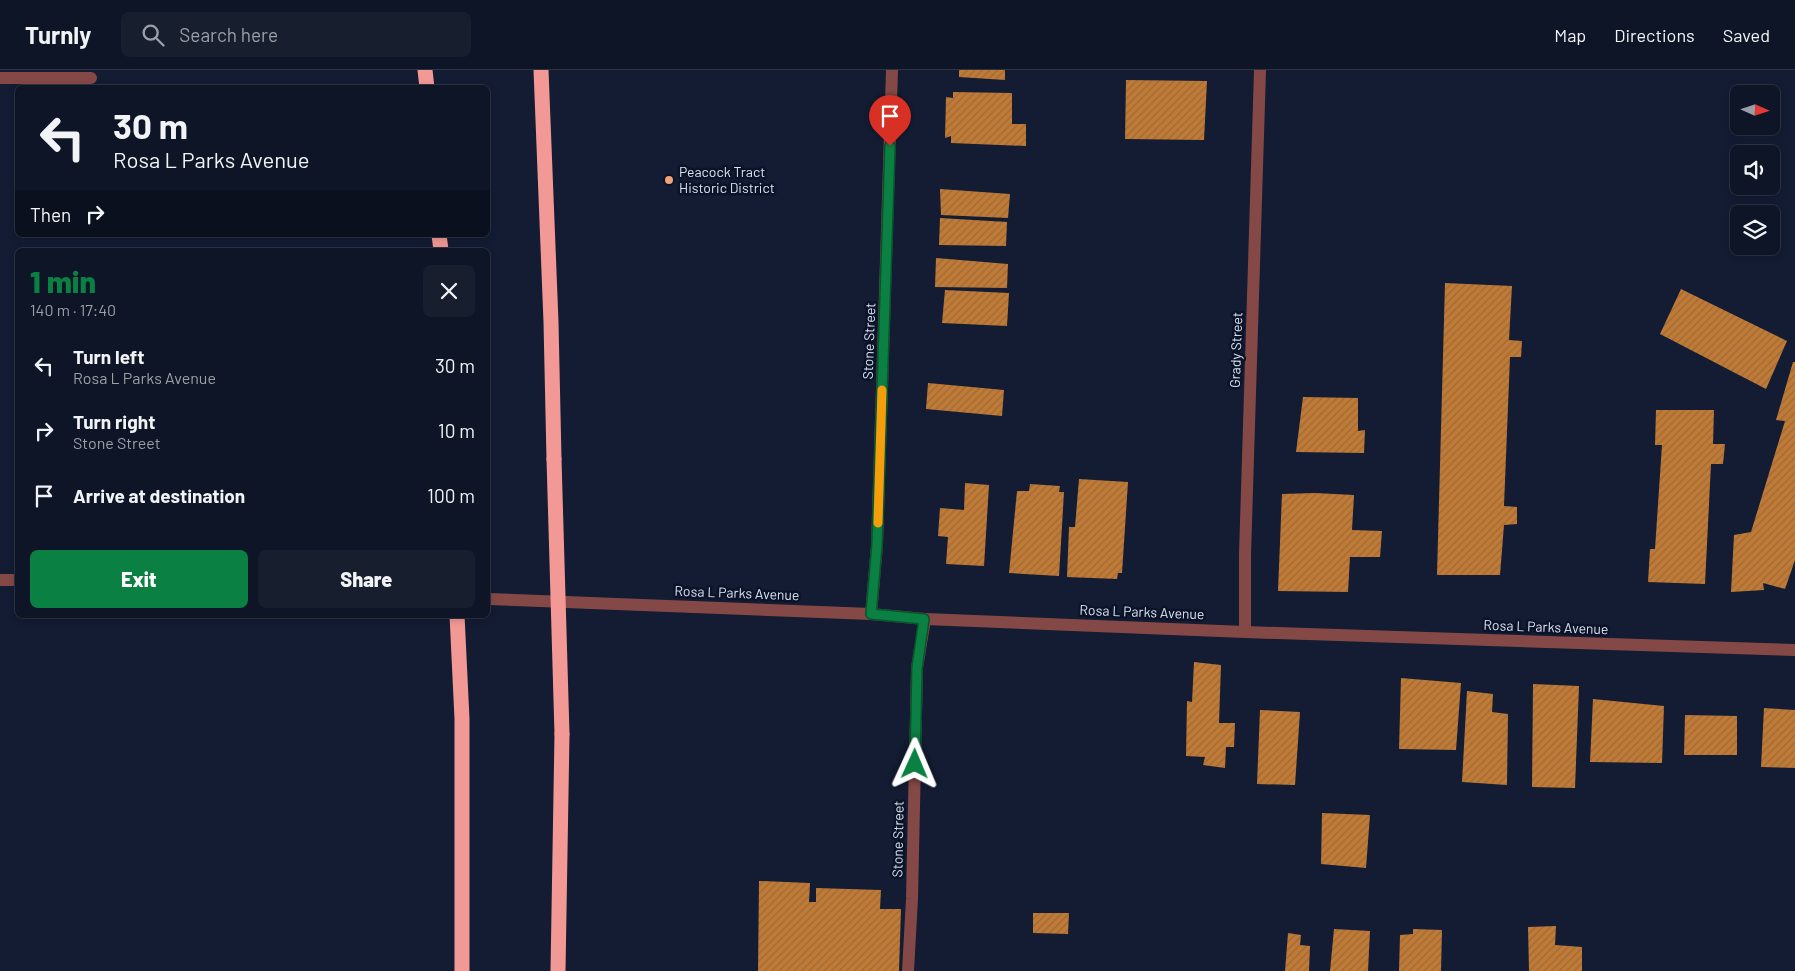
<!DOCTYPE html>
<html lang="en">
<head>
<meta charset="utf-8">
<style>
  :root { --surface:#0e1526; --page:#171e2e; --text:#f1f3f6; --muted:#9b9fa7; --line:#2e3443; --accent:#0b8043 }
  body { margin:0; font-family:Barlow,sans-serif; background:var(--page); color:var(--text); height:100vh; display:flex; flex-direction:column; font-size:19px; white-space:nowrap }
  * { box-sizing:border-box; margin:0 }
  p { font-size:16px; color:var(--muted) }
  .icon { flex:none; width:28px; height:28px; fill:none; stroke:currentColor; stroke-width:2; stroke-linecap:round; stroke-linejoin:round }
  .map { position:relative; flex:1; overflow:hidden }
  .drawer { position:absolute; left:15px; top:178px; width:475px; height:370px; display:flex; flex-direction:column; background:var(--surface); border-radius:8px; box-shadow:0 2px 8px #0003,0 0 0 1px var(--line) }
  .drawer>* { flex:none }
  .guide { position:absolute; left:15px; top:15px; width:475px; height:152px; border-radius:8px; box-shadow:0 2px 8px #0003,0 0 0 1px var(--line); background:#0e1526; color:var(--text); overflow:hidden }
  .needle { width:32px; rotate:93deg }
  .buttons { position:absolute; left:1730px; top:15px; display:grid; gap:10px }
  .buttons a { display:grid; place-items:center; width:50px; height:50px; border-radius:8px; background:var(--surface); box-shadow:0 2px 8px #0003,0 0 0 1px var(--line); font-size:25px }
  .pin { position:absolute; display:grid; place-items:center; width:42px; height:42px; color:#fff; margin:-51px -21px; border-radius:50% 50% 50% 0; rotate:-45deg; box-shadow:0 0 5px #0007 }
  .pin .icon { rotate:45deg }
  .me { position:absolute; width:55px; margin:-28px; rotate:1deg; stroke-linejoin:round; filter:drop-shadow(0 0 4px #0008) }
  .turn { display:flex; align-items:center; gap:18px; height:105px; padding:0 15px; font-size:22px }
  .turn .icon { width:65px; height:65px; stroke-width:2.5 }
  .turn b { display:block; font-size:35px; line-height:42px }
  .then { display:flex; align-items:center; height:48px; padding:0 15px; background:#0003; gap:10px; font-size:19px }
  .round { display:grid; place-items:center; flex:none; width:52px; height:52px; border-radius:8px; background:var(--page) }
  .overview { display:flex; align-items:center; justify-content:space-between; height:85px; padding:0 15px }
  h1 { font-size:30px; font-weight:800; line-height:38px; color:var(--accent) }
  .primary-button { display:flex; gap:10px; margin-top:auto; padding:10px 15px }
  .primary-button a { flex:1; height:58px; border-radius:8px; background:var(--accent); color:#fff; font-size:20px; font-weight:800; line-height:58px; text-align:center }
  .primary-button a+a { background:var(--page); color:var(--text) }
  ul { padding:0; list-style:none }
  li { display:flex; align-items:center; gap:15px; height:65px; padding:0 15px }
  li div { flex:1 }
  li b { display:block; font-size:19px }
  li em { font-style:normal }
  header { display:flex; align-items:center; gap:30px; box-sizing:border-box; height:70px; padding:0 25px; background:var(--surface); border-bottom:1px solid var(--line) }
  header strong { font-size:24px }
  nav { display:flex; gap:28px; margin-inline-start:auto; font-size:18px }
  .search { width:350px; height:45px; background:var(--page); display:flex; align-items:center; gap:12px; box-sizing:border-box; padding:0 18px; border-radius:8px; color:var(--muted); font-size:19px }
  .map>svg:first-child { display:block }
  .building { fill:url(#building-hatch) }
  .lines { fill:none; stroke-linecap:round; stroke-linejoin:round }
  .minor { stroke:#844947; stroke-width:12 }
  .tertiary { stroke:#844947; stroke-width:12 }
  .motorway { stroke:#f39995; stroke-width:15 }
  .motorway-bridge { stroke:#f39995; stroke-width:15 }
  .route-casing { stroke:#07532c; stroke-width:12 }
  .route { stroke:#0b8043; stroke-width:9 }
  .slow { stroke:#f59e0b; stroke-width:9 }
  .poi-dot { fill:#efa377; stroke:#0b1329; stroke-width:2 }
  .labels { text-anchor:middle; stroke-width:5; stroke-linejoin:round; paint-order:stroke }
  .poi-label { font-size:14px; fill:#dae1f1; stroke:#0b1329; text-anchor:start }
  .street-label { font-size:14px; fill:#dae1f1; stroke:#0b1329 }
</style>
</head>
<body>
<header>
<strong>Turnly</strong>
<div class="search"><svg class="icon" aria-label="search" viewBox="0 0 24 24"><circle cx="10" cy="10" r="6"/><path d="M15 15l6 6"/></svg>Search here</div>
<nav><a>Map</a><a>Directions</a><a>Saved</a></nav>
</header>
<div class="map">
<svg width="1795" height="901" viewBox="0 0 1795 901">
  <defs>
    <pattern id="building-hatch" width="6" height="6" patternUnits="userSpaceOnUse" patternTransform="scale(1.25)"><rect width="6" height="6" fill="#c07a35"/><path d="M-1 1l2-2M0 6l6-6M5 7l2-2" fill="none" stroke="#9a6a3b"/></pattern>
  </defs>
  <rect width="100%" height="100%" fill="#131c33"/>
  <path class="building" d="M959,0H1005V10L959,7Z
    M1126,10L1207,11L1204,70L1125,69Z
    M953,22L1012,23V54H1026V76L951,73V66L945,68L946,27L953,28Z
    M940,119L1010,124L1008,148L941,145Z
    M940,148L1007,152L1006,176L939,175Z
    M936,188L1008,194L1007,218L935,217Z
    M1445,213L1512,216L1509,270L1522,271L1521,287H1510L1504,436L1517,437V454L1504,455L1500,505H1437Z
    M1681,219L1787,271L1766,319L1660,264Z
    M945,220L1009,223L1007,256L942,253Z
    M1793,292H1795V490L1785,519L1763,513L1764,520L1731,522L1734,465L1751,462L1785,351L1776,350Z
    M928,313L1004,320L1002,346L926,339Z
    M1303,327L1358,328V361L1365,360L1364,383L1296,382Z
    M1656,340H1714L1713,374H1725L1723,394H1711L1705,514L1648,512L1650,479H1655L1662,375H1655Z
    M1079,409L1128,412L1122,503H1118L1117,509L1067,507L1069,457H1075Z
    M965,413L989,415L984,496L946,494L948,467L938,466L940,438L964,440Z
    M1030,414L1060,416L1059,422H1064L1059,506L1009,503L1017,421H1029Z
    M1315,423L1354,425L1352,460L1382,461L1380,487H1350L1348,522L1278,521L1282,424Z
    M1194,592L1221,595L1219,653H1235L1234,677H1226L1225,698L1203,695L1205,687L1186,686L1187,631L1192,632Z
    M1401,608L1461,613L1456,680L1399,679Z
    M1533,614L1579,616L1575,718L1532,717Z
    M1467,621L1493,624L1492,642L1508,644L1507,715L1462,712Z
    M1593,629L1664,636L1662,693L1590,692Z
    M1764,638L1795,640V698L1761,697Z
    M1260,640L1300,642L1295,715L1257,714Z
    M1685,645L1737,646V685H1684Z
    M1322,743L1370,745L1366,798L1321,794Z
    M759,811L810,813L809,832H816V818L881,820L880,839H901L899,901H758Z
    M1033,843H1069L1068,864L1033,863Z
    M1556,856L1555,875L1582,877V901H1529L1528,857Z
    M1334,859L1370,861L1368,901H1330Z
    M1413,859L1442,860L1441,901H1399L1400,865L1413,864Z
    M1288,863L1301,865L1300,875L1310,876L1309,901H1285Z"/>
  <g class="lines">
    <path class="minor" d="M0,8H91
      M871,544L877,475L892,0
      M1245,562V485L1260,0
      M908,901L912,829L917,598L925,549"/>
    <path class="tertiary" d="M0,510H18
      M488,529L871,544L925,549L1245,562L1795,580"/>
    <path class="motorway" d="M425,0L427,18
      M541,0L551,252L554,389
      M439,165L441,180
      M457,545L462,649V901
      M558,901L562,664"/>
    <path class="motorway-bridge" d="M554,389L562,664"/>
  </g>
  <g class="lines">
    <defs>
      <path id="route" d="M890,76L877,475L871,544L924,549L917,598L915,694"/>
    </defs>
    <use href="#route" class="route-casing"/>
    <use href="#route" class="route"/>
    <path class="slow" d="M878,453L882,320"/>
  </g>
  <circle class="poi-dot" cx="669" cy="110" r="5"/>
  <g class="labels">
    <g class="poi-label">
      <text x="679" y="107">Peacock Tract<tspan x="679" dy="16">Historic District</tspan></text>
    </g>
    <g class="street-label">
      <text transform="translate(869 271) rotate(-88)" y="5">Stone Street</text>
      <text transform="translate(1236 280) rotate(-88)" y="5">Grady Street</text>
      <text transform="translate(737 523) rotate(2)" y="5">Rosa L Parks Avenue</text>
      <text transform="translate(1142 542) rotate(2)" y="5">Rosa L Parks Avenue</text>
      <text transform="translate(1546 557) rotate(2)" y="5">Rosa L Parks Avenue</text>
      <text transform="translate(898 769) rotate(-89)" y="5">Stone Street</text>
    </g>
  </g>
</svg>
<div class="buttons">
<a><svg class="needle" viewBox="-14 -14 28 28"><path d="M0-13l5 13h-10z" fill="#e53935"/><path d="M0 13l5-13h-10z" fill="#9b9fa7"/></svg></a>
<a><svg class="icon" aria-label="sound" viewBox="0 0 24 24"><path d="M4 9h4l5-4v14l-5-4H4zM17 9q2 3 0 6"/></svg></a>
<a><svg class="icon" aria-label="layers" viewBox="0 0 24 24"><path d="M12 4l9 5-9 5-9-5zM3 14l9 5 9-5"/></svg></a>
</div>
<div class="pin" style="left:890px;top:76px;background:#d93025"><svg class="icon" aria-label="arrive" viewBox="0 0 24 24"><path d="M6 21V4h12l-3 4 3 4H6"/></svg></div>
<svg class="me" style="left:915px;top:694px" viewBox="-20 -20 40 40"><path d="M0-17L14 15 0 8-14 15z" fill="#0b8043" stroke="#fff" stroke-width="4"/></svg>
<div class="guide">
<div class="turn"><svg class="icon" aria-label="left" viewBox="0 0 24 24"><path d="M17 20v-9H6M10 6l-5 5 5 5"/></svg><div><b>30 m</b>Rosa L Parks Avenue</div></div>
<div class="then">Then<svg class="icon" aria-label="right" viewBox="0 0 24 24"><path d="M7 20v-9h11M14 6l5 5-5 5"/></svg></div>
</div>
<section class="drawer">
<div class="overview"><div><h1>1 min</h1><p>140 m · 17:40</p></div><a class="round"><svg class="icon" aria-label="close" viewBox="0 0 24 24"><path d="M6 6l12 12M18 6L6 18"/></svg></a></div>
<ul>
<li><svg class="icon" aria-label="left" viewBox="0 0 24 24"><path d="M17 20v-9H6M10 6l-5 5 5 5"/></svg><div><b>Turn left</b><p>Rosa L Parks Avenue</p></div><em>30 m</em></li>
<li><svg class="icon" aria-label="right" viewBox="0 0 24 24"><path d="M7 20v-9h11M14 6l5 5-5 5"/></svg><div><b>Turn right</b><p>Stone Street</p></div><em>10 m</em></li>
<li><svg class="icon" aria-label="arrive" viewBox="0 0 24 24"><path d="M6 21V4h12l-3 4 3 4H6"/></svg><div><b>Arrive at destination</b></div><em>100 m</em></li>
</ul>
<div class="primary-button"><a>Exit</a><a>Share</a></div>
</section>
</div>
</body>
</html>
